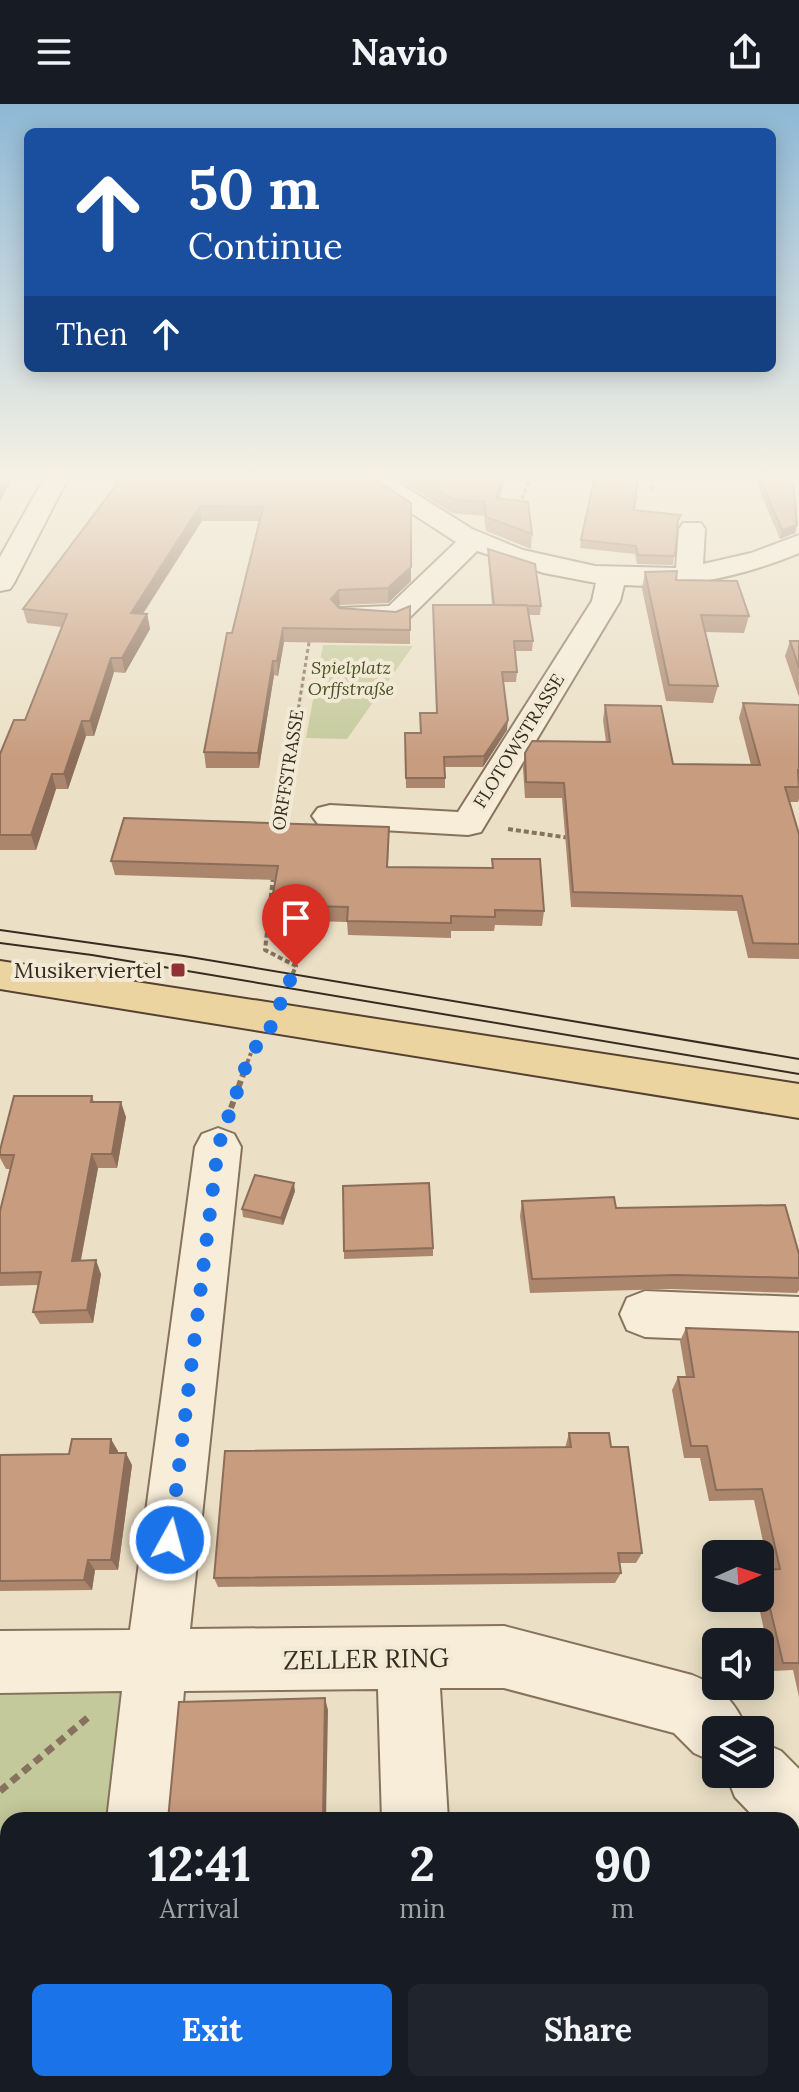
<!DOCTYPE html>
<html lang="en">
<head>
<meta charset="utf-8">
<style>
  :root { --surface:#171b24; --page:#20242c; --text:#f1f3f6; --muted:#9ea1a6; --accent:#1a73e8 }
  body { margin:0; font-family:Lora,serif; background:var(--page); color:var(--text); height:100vh; display:flex; flex-direction:column; font-size:30px; white-space:nowrap }
  * { box-sizing:border-box; margin:0 }
  p { font-size:26px; color:var(--muted) }
  .icon { flex:none; width:44px; height:44px; fill:none; stroke:currentColor; stroke-width:2; stroke-linecap:round; stroke-linejoin:round }
  .map { position:relative; flex:1; overflow:hidden }
  .sheet { position:absolute; left:0px; top:1708px; width:800px; height:280px; display:flex; flex-direction:column; background:var(--surface); border-radius:24px 24px 0 0; box-shadow:0 4px 20px #0003 }
  .sheet>* { flex:none }
  .top-card { position:absolute; left:24px; top:24px; width:752px; height:244px; border-radius:12px; box-shadow:0 4px 20px #0003; background:#1a4fa0; color:#fff; overflow:hidden }
  .needle { width:52px; rotate:87deg }
  .controls { position:absolute; left:702px; top:1436px; display:grid; gap:16px }
  .controls a { display:grid; place-items:center; width:72px; height:72px; border-radius:12px; background:var(--surface); box-shadow:0 4px 20px #0003; font-size:40px }
  .pin { position:absolute; display:grid; place-items:center; width:68px; height:68px; color:#fff; margin:-82px -34px; border-radius:50% 50% 50% 0; rotate:-45deg; box-shadow:0 0 8px #0007 }
  .pin .icon { rotate:45deg }
  .me { position:absolute; width:88px; margin:-44px; rotate:7deg; stroke-linejoin:round; filter:drop-shadow(0 0 6px #0008) }
  .turn { display:flex; align-items:center; gap:28px; height:168px; padding:0 32px; font-size:36px }
  .turn .icon { width:104px; height:104px; stroke-width:2.5 }
  .turn b { display:block; font-size:56px; line-height:68px }
  .then { display:flex; align-items:center; height:76px; padding:0 32px; background:#0003; gap:16px; font-size:30px }
  .eta { display:flex; justify-content:space-evenly; align-items:center; height:136px; text-align:center }
  .eta b { font-size:48px; font-weight:700; line-height:56px }
  .button { display:flex; gap:16px; margin-top:auto; padding:16px 32px }
  .button a { flex:1; height:92px; border-radius:12px; background:var(--accent); color:#fff; font-size:32px; font-weight:700; line-height:92px; text-align:center }
  .button a+a { background:var(--page); color:var(--text) }
  header { display:flex; justify-content:space-between; align-items:center; height:104px; padding:0 32px; background:var(--surface); font-size:36px; font-weight:700 }
  .map>svg:first-child { display:block }
  .green { fill:#c4c99b }
  .lines { fill:none; stroke-linecap:round; stroke-linejoin:round }
  .minor-casing { stroke:#86725d; stroke-width:4 }
  .major-casing { stroke:#544131; stroke-width:4 }
  .path-far3 { stroke:#86725d; stroke-width:3; stroke-dasharray:4 3; stroke-linecap:butt }
  .path-far2 { stroke:#86725d; stroke-width:4; stroke-dasharray:5 3; stroke-linecap:butt }
  .path-far1 { stroke:#86725d; stroke-width:6; stroke-dasharray:7 4; stroke-linecap:butt }
  .path { stroke:#86725d; stroke-width:7; stroke-dasharray:9 6; stroke-linecap:butt }
  .minor { fill:#f7edd9; fill-rule:evenodd }
  .major { fill:#ecd4a1; fill-rule:evenodd }
  .tram { stroke:#372b20; stroke-width:2 }
  .wall { fill:#ab866d }
  .shaded-wall { fill:#8b6d59 }
  .building { fill:#c79c7f; stroke:#8b6d59; stroke-width:2 }
  .route { stroke:#1a73e8; stroke-width:14; stroke-dasharray:0 25.2 }
  .poi-dot { fill:#913133; stroke:#f3ead5; stroke-width:3 }
  .labels { text-anchor:middle; stroke-width:8; stroke-linejoin:round; paint-order:stroke }
  .far-park-label { font-size:18px; font-style:italic; fill:#485228; stroke:#f3ead5 }
  .far-street-label { font-size:18px; fill:#372b20; stroke:#f3ead5 }
  .poi-label { font-size:22px; fill:#372b20; stroke:#f3ead5; text-anchor:end }
  .near-street-label { font-size:26px; fill:#372b20; stroke:#f3ead5 }
</style>
</head>
<body>
<header><svg class="icon" aria-label="menu" viewBox="0 0 24 24"><path d="M4 6h16M4 12h16M4 18h16"/></svg>Navio<svg class="icon" aria-label="share" viewBox="0 0 24 24"><path d="M12 15V3M7 8l5-5 5 5M5 13v7h14v-7"/></svg></header>
<div class="map">
<svg width="799" height="1988" viewBox="0 0 799 1988">
  <rect width="100%" height="100%" fill="#ebe0c6"/>
  <path class="green" d="M323,541L413,542L347,635L306,634Z
    M154,1584L140,1716H8V1980H36L35,1988H0V1587Z"/>
  <g class="lines">
    <defs>
      <path id="minor" d="M43,376H67L14,479L10,485L0,487V453Z
        M365,376H394L472,425L523,446L595,462L676,464L679,425L683,419H701L705,425L703,460L751,449L799,431V449C744,472 684,485 624,481L620,497L481,728L468,731L330,723L318,720L312,712L318,704L330,701L458,708L592,497L596,479L544,469L477,447L406,517L396,520L340,516L335,510L340,504L389,502L456,438L368,381Z
        M218,1024L234,1030L241,1043L190,1525L504,1522L692,1571C720,1582 736,1598 747,1626H716V1659L694,1649L674,1629L504,1584H440L448,1716H382L378,1585L184,1587L173,1716H107L122,1587L0,1589V1527L130,1526L195,1043L202,1030Z
        M645,1187L799,1193V1239L645,1233L627,1226L620,1210L627,1194Z
        M760,1638L781,1647L799,1665V1745L792,1742V1716H757L735,1693L726,1670H760Z
        M792,1747H799V1815H792Z
        M76,1980H150L149,1988H75Z"/>
      <path id="major" d="M0,857L799,980V1014L0,885Z"/>
    </defs>
    <use href="#minor" class="minor-casing"/>
    <use href="#major" class="major-casing"/>
    <path class="path-far3" d="M651,386L652,376
      M519,401L530,376
      M294,632L310,532"/>
    <path class="path-far2" d="M279,723L294,630
      M508,725L570,734
      M273,773L265,846L296,862L289,878
      M244,967L251,949"/>
    <path class="path-far1" d="M231,1004L245,965"/>
    <path class="path" d="M0,1687L91,1611"/>
    <use href="#minor" class="minor"/>
    <use href="#major" class="major"/>
    <path class="tram" d="M0,826L184,852L799,955
      M0,839L92,851L799,970"/>
  </g>
  <path class="wall" d="M115,376H376L411,399V477L388,499L340,501L338,503L339,504L396,508L410,502V540L284,538L278,572L274,571L259,664H206L204,648L259,417H202L143,510H147L150,525L125,569L114,568L94,632H86L68,685H56L36,746H0V650L25,616L62,523L27,519L23,505L117,380H116Z
    M399,376H505L499,394L532,430L531,445L486,427L484,412L452,409Z
    M755,376H793L797,421L795,429L780,435Z
    M634,406L681,411L677,423L673,461L637,460L635,450L580,444L581,436Z
    M488,445L541,502L540,511H529L533,537L532,547H515L517,568L516,578H503L507,626L483,663H445V684H406L405,629H421L437,609L433,501H492L488,454Z
    M645,468L676,476L749,512L744,529L705,528L718,582L713,599L666,597L642,485Z
    M790,537H799V593L785,552Z
    M743,599L799,601V695L798,698H790L799,730V855L748,854L737,807L571,803L562,694H525L523,664L525,649L606,638L603,616L605,601L673,660L751,661L739,614Z
    M389,723L388,763L492,764V755L544,807L542,822L495,821L494,827H451V834L348,831L347,818L273,816L271,801L275,776L115,771L111,757Z
    M92,992L94,998L126,1013L117,1064H98L81,1156L101,1170L93,1219L40,1220L33,1208L38,1181L0,1182V1107L10,1065H6L0,1054V1046Z
    M295,1087L283,1121L243,1113L242,1105Z
    M522,1097L616,1104L799,1150V1186L797,1189L670,1185L530,1189L520,1112Z
    M433,1144V1152L344,1155V1147Z
    M686,1224L799,1228V1593L793,1566L773,1567L757,1494H760V1467L761,1466L769,1465L754,1396L709,1397L700,1354H684L672,1286L678,1273H686L680,1237Z
    M569,1329L611,1343L642,1449L636,1459H620L621,1469L615,1479L218,1483L214,1474L565,1344Z
    M118,1347V1349L132,1361L118,1466H95L92,1486L0,1487V1351L69,1350Z
    M689,1980H792L799,1988H690Z"/>
  <path class="shaded-wall" d="M1,376H11L0,398V377Z
    M501,376H505L495,408L496,394Z
    M200,402L202,417L134,523L131,509Z
    M797,421L795,429L780,435L782,426Z
    M411,463V477L388,499V484Z
    M339,486L340,501L332,510L331,495Z
    M147,510L150,525L125,569L122,554Z
    M283,524L284,538L278,572L277,557Z
    M111,554L114,568L94,632L90,617Z
    M273,557L274,571L259,664L258,649Z
    M508,616L507,626L483,663L484,652Z
    M82,617L86,632L68,685L64,670Z
    M52,670L56,685L36,746L31,731Z
    M121,998L126,1013L117,1064L112,1050Z
    M92,1050L98,1064L78,1170L72,1157Z
    M294,1079L295,1087L283,1121L281,1114Z
    M96,1156L101,1170L93,1219L87,1206Z
    M111,1335L118,1347L116,1361L110,1349Z
    M126,1349L132,1361L118,1466L111,1456Z
    M88,1456L95,1466L92,1486L84,1476Z
    M325,1594L328,1606L326,1716H323Z
    M318,1980H322V1988H318Z"/>
  <path class="building" d="M120,376H376L411,399V463L388,484L339,486L331,495L339,504L396,508L410,502V526L283,524L277,557H273L258,649L204,648L227,529H232L263,403L200,402L131,509L147,510L122,554H111L90,617H82L64,670H52L31,731H0V650L14,616H25L67,510L23,505Z
    M422,376H501L496,394L528,398L532,430L486,413L485,398L453,395Z
    M594,376H638L634,406L681,411L678,416L675,452L638,451L636,442L581,436Z
    M761,376H793L797,421L782,426Z
    M488,445L535,460L541,502L494,501Z
    M677,467L676,476L737,477L749,512L701,511L718,582L669,581L645,468Z
    M433,501H527L533,537H514L517,568H502L508,616L484,652L444,653L445,674H406L405,629H421L420,609H437Z
    M790,537H799V564Z
    M743,599L799,601V666H798L799,683H785L799,730V840L753,839L742,792L573,788L564,679L526,678L525,649L532,637L610,638L605,601L661,602L673,660L760,661Z
    M124,714L389,723L387,763L493,764L492,755H540L544,807L495,806V813L451,812V819L347,817L348,803L271,801L278,762L111,757Z
    M14,992H92L91,998H121L112,1050H92L72,1157L96,1156L87,1206L33,1208L41,1168L0,1169V1107L14,1051H0V1046Z
    M255,1071L294,1079L281,1114L242,1105Z
    M429,1079L433,1144L344,1147L343,1082Z
    M614,1093L616,1104L785,1101L799,1150V1174L676,1171L532,1175L522,1097Z
    M686,1224L799,1228V1559H783L761,1466L780,1465L762,1385L716,1386L707,1342H691L678,1273H694Z
    M569,1329H609L611,1343H628L642,1449H618L621,1469L214,1474L225,1347L571,1343Z
    M72,1335H111L110,1349H126L111,1456H88L84,1476L0,1477V1351L69,1350Z
    M325,1594L323,1716H168L179,1598Z
    M792,1821H799V1988H698L697,1980H792Z
    M145,1980H318V1988H144Z"/>
  <linearGradient id="sky" x2="0" y2="1"><stop stop-color="#8eb8d5"/><stop offset="0.57" stop-color="#f6f1e5"/><stop offset="1" stop-color="#f6f1e5" stop-opacity="0"/></linearGradient>
  <rect width="799" height="654" fill="url(#sky)"/>
  <g class="lines">
    <path class="route" d="M170,1436L218,1043L251,947L266,934L296,862"/>
  </g>
  <rect class="poi-dot" x="170" y="858" width="16" height="16" rx="4"/>
  <g class="labels">
    <g class="far-park-label">
      <text x="351" y="570">Spielplatz<tspan x="351" dy="21">Orffstraße</tspan></text>
    </g>
    <g class="far-street-label">
      <text transform="translate(519 637) rotate(-58)" y="6">FLOTOWSTRASSE</text>
      <text transform="translate(288 666) rotate(-81)" y="6">ORFFSTRASSE</text>
    </g>
    <g class="poi-label">
      <text x="162" y="874">Musikerviertel</text>
    </g>
    <g class="near-street-label">
      <text transform="translate(366 1555) rotate(-1)" y="9">ZELLER RING</text>
    </g>
  </g>
</svg>
<div class="controls">
<a><svg class="needle" viewBox="-14 -14 28 28"><path d="M0-13l5 13h-10z" fill="#e53935"/><path d="M0 13l5-13h-10z" fill="#9ea1a6"/></svg></a>
<a><svg class="icon" aria-label="sound" viewBox="0 0 24 24"><path d="M4 9h4l5-4v14l-5-4H4zM17 9q2 3 0 6"/></svg></a>
<a><svg class="icon" aria-label="layers" viewBox="0 0 24 24"><path d="M12 4l9 5-9 5-9-5zM3 14l9 5 9-5"/></svg></a>
</div>
<div class="pin" style="left:296px;top:862px;background:#d93025"><svg class="icon" aria-label="arrive" viewBox="0 0 24 24"><path d="M6 21V4h12l-3 4 3 4H6"/></svg></div>
<svg class="me" style="left:170px;top:1436px" viewBox="-20 -20 40 40"><circle r="17" fill="#1a73e8" stroke="#fff" stroke-width="3"/><path d="M0-11L8 9 0 5-8 9z" fill="#fff"/></svg>
<div class="top-card">
<div class="turn"><svg class="icon" aria-label="ahead" viewBox="0 0 24 24"><path d="M12 20V5M6 11l6-6 6 6"/></svg><div><b>50 m</b>Continue</div></div>
<div class="then">Then<svg class="icon" aria-label="ahead" viewBox="0 0 24 24"><path d="M12 20V5M6 11l6-6 6 6"/></svg></div>
</div>
<section class="sheet">
<div class="eta">
<div><b>12:41</b><p>Arrival</p></div>
<div><b>2</b><p>min</p></div>
<div><b>90</b><p>m</p></div>
</div>
<div class="button"><a>Exit</a><a>Share</a></div>
</section>
</div>
</body>
</html>
